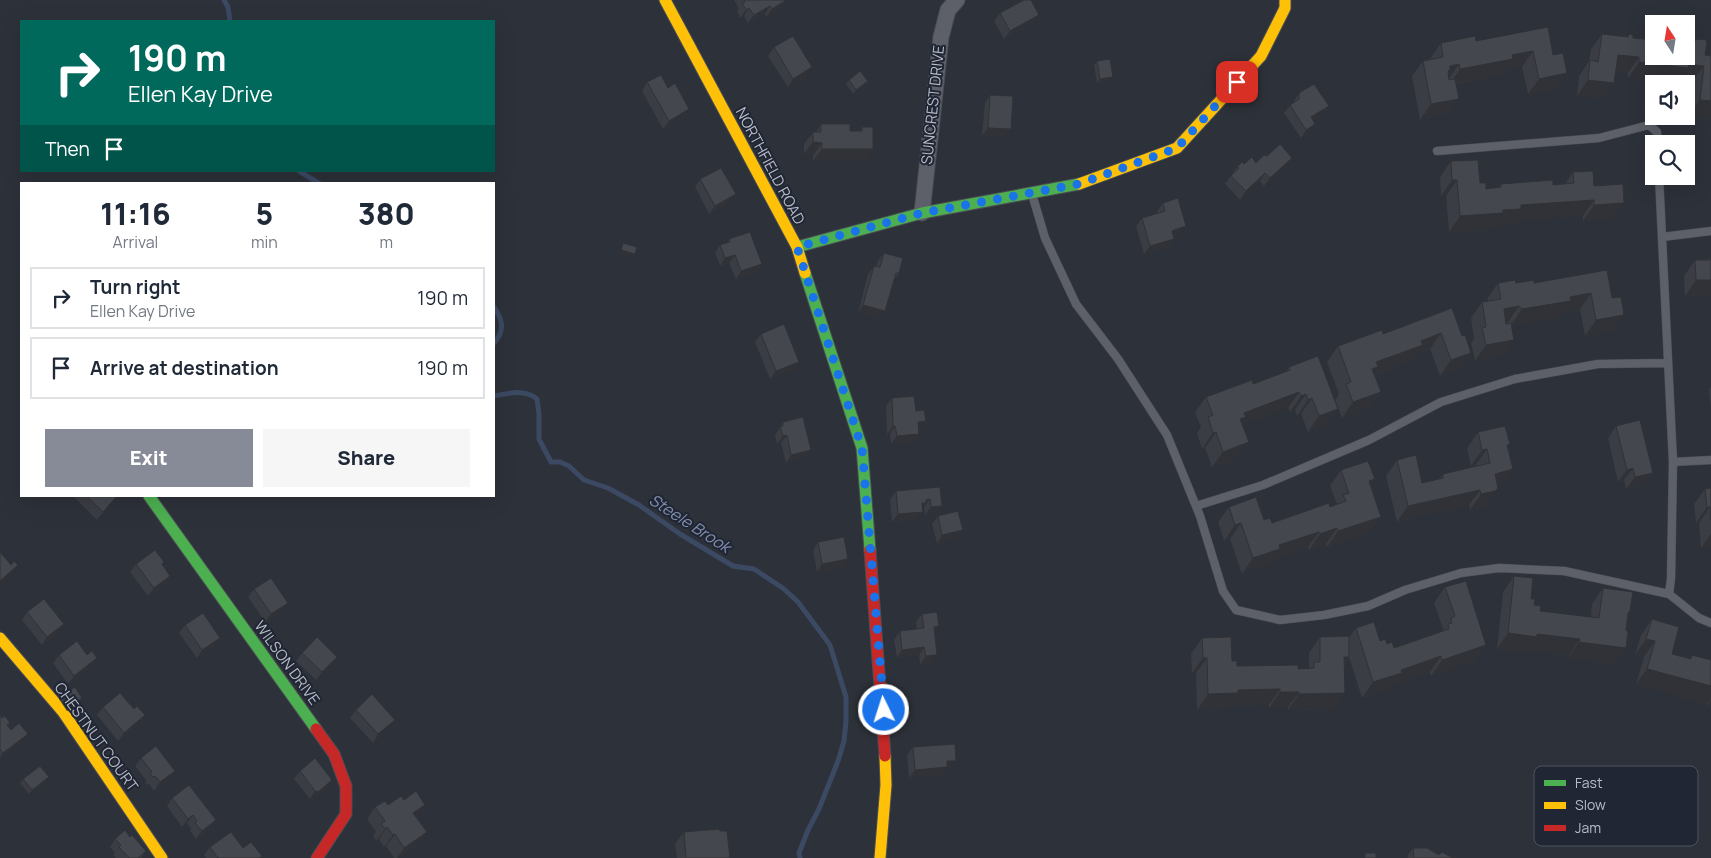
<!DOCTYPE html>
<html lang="en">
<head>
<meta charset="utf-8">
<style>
  :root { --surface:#fff; --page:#f6f6f7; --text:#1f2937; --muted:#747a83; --line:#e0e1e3; --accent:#878b97 }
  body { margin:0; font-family:Manrope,sans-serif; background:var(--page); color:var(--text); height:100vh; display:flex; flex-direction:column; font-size:19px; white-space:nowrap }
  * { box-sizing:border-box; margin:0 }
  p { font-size:16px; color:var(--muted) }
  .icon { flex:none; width:28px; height:28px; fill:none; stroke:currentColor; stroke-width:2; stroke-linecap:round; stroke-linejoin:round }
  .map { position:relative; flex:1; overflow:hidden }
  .panel { position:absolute; left:20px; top:182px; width:475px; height:315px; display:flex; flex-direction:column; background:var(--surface); border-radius:0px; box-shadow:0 5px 20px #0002 }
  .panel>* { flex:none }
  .guide { position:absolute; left:20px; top:20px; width:475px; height:152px; border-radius:0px; box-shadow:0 5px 20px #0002; background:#00695c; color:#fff; overflow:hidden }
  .needle { width:32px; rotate:348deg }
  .controls { position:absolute; left:1645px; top:15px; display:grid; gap:10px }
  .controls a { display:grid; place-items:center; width:50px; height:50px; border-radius:0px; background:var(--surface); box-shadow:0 5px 20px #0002; font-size:25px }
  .pin { position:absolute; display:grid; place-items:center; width:42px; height:42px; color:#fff; margin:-21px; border-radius:10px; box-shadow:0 2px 8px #0006 }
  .me { position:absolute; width:55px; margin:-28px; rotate:356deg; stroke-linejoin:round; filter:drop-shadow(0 0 4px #0008) }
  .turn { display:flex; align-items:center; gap:18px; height:105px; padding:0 25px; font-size:22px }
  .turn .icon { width:65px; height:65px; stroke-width:2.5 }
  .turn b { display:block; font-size:35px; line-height:42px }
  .then { display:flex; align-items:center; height:48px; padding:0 25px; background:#0003; gap:10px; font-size:19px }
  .eta { display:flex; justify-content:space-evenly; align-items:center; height:85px; text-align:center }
  .eta b { font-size:30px; font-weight:800; line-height:35px }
  .primary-button { display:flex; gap:10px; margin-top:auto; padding:10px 25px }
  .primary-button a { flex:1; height:58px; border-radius:0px; background:var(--accent); color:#fff; font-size:20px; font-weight:800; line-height:58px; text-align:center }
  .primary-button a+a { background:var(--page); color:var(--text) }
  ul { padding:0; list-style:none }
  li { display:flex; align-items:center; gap:15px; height:62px; margin:0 10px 8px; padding:0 15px; border:2px solid var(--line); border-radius:0px }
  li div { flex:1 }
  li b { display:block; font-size:19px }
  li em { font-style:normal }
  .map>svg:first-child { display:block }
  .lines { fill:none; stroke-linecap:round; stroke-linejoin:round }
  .stream { stroke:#3c4963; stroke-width:5 }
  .lane-casing { stroke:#4a4d54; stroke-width:9 }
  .street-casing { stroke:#4a4d54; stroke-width:17 }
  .fast-casing { stroke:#4a4d54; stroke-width:13 }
  .slow-casing { stroke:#4a4d54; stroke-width:13 }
  .jam-casing { stroke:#4a4d54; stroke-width:13 }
  .lane { stroke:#5d6068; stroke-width:8 }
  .street { stroke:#5d6068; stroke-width:15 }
  .fast { stroke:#4caf50; stroke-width:11 }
  .slow { stroke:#ffc107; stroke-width:11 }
  .jam { stroke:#c62828; stroke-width:11 }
  .wall { fill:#3a3d43 }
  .shaded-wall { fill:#303237 }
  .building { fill:#44474e; stroke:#303237 }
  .route { stroke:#1a73e8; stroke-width:9; stroke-dasharray:0 16.2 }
  .labels { text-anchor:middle; stroke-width:4; stroke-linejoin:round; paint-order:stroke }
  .street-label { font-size:15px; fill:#b8bcc9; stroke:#202634 }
  .water-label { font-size:16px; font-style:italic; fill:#818faf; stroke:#202634 }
  .key { fill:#202634; stroke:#4e5361; stroke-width:1 }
  .key-label { font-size:14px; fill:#b8bcc9 }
</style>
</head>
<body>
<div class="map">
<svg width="1711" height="858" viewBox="0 0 1711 858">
  <rect width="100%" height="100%" fill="#2d3139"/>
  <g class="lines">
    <path class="stream" d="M224,0L228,7L230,21
      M299,171L320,184
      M494,307C503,320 505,331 494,343
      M494,396C509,393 524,389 537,399L539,414V439L551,462H560L569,466L584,480L608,488L639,505L680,534L733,566L754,569L784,589L798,602L830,645L846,697V721L844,741L838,761L819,809L808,830L799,853L800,858"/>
    <defs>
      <path id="lane" d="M1437,151L1599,138L1649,125L1657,132L1658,144
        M1659,176L1673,462
        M1032,194L1045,238L1076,304L1118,359L1167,435L1200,516L1223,591L1236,610L1280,620L1324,615L1368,606L1405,590L1461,573L1499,568L1564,571L1669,594L1699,618L1711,623
        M1662,237L1711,231
        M1196,506L1263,485L1369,440L1441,402L1515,379L1598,364L1668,363
        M1669,594L1671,579L1673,462L1711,460"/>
      <path id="street" d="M922,213L941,37L948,10L957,0"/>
      <path id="fast" d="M797,247L922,213L1079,184
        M805,273L862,448L870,550
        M149,496L316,729"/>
      <path id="slow" d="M665,0L797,247L805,273
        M1079,184L1177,148L1261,56L1285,8V0
        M0,638L63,712L162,858
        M880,858L886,785L885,756"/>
      <path id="jam" d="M870,550L885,756
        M316,729L334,754L346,786V814L317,858"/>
    </defs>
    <use href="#lane" class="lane-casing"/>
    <use href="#street" class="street-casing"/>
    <use href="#fast" class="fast-casing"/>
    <use href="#slow" class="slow-casing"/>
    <use href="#jam" class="jam-casing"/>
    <use href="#lane" class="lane"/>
    <use href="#street" class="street"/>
    <use href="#fast" class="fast"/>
    <use href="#slow" class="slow"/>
    <use href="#jam" class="jam"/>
  </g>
  <path class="wall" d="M734,0H784L779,10L766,17L765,14L748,23L744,16L740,18L737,11L739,9Z
    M1000,13L1034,23L1004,39L994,21Z
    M1548,27L1553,55L1567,73L1556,89L1528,94L1522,67L1505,70L1502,74L1456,84L1459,99L1448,114L1420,120L1412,76L1423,61L1430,59L1441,43L1476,41Z
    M1602,34L1627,37L1629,34L1654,56L1693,42L1695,39L1705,55L1711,118L1689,116L1693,81L1680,80L1677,84L1628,78V73L1616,71L1603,99L1577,96L1579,76L1589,61L1591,49Z
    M774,47L807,75L788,87L768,56Z
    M1097,61L1113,77L1110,81L1097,83L1094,65Z
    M849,80L865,85L853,94L846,84Z
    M647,82L668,88L689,109L684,117L663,129L642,91Z
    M1299,93L1329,106L1323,114L1313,120L1315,124L1310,132L1301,138L1284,113L1290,105L1294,103V101Z
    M990,95L1011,129L1005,137L982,136L985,103Z
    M821,124L850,131H860L862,127L865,161H813V155L804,154V144L813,132H816Z
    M1451,161L1486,189L1498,188L1501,184L1553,185L1565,184L1573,172L1594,186L1613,219L1583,221V216L1513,221L1510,224L1494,226L1492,229L1449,232L1446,196H1441L1440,177Z
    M1256,163L1287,166L1264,186L1260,181L1240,200L1225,184L1237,167L1244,164Z
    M700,179L730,202L709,214L695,187Z
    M1163,203L1180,235L1174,236V239L1169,247L1144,254L1136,226L1142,218L1158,214L1157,211Z
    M729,239L762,264L756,272L736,279L729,263L720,266L715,253L720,245L727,243Z
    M884,253L899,273L894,280L880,319L858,313L868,274L874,266H876L878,261Z
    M1711,259V295L1685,296L1684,276L1695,260Z
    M1607,270L1612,298L1624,315L1613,331L1585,336L1580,309L1564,312L1560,317L1512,325L1503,356L1475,361L1471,343L1474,339L1471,318L1482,302L1488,301L1487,299L1498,283H1534Z
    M1452,308L1462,336L1471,353L1460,369L1440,376L1430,349L1417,354L1412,361L1375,375L1381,392L1370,408L1342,418L1335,400L1339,394L1327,362L1338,346L1383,334Z
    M761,334L799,362L793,370L770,379L755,342Z
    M1318,356L1327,425L1308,432L1301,414L1297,416L1295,410L1290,412L1288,408L1242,425L1238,458L1212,467L1205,448L1202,449L1197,433L1201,427L1195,412L1206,397L1253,384L1286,372L1289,367Z
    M1711,387V409L1709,390Z
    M892,398L916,411L920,429H919V434L913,442L891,444L890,434H887L886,406Z
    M783,422L811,450L805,458L786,463L781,443L777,444L775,435Z
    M1616,426L1653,473L1644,485L1626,489L1624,480L1618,482L1608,438Z
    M1478,432L1508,447L1513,469L1502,485L1498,486L1487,504L1484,507L1470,510L1469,505L1397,522L1386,476L1397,460L1422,483L1439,479L1443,474L1476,466V465L1471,466L1467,448Z
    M1341,470L1375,479L1370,485L1381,517L1370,532L1327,547L1326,544L1309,550L1308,547L1273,559L1269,564L1242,574L1230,539L1224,541L1218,522L1229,507L1272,523L1330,507L1337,504L1330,486Z
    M940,487L942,506L936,514L925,515L924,507H923L917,520L892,522L890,499L896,491Z
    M1711,488V547L1701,548L1699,523H1696L1694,504L1705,489Z
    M73,496H117L112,503L97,520Z
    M938,516L963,530L957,538L937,543L932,524Z
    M818,542L843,567L817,572L813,550Z
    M136,564L162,565L170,576L165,584L148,596L130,572Z
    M1514,576L1534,605L1540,611L1591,617L1592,604L1603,588L1630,611L1628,614L1615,664L1568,658L1569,655L1528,650L1526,653L1497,649L1503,592Z
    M1445,587L1486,645L1475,661L1431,676L1430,672L1394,684L1391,688L1362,698L1349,657L1345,664L1334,709L1288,710V707L1269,708V705L1229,706L1227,709L1197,710L1196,673H1192L1191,654L1202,638L1237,666L1298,669H1309V653L1320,637L1349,638L1356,628L1394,648L1441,632L1443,629L1434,603Z
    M254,589L282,611L265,622L248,597Z
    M27,612L64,624L58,632L42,645L22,620Z
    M922,614L935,633L932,663L920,665L919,655L897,658L894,640L900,631L917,629L916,622Z
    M1652,619L1672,654L1690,658L1692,655L1711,660V707L1707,706V704L1636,684L1644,657L1635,655L1641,635Z
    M185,625L215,646L197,658L179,633Z
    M302,653L337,657L332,665L316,680L296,661Z
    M59,655L92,666L68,684L53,663Z
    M62,695L82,698L80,702L67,711L59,699Z
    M103,707L134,709L145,715L139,723L118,741L97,715Z
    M356,710L389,728L373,743L350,718Z
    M0,715L2,718L10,723L8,726L22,742L0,759Z
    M913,747L951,769H946L942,775L909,778L907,755Z
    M141,758L175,771L170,779L154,791L149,784L147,785L145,782L146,780L135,766Z
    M300,771L332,780L327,788L312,800L310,799L294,779Z
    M23,779L46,781L29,794L20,783Z
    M172,798L210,828L196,839L190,831L191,829L187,823L182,827L167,806Z
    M388,805L417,817H416L427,832L418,844L398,858H394L386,846L384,847L379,839L376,841L373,836L376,832L367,819L375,807Z
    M684,832L730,858H677L675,844Z
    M130,837L146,851L141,858H116L113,855L115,853L110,847L115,839Z
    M210,847L243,848L262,856L260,858H206L204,855Z
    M1413,848L1453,858H1408L1407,856Z"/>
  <path class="shaded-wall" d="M785,1L779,10L766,17L772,9Z
    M770,6L765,14L748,23L754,15Z
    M749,8L744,16L740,18L746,10Z
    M1039,15L1034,23L1004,39L1010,31Z
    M1533,51L1522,67L1505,70L1502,74L1449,85L1460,69L1512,55Z
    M1618,55L1639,57L1628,73L1607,70Z
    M1639,62L1689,64L1704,66L1693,81L1680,80L1677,84L1628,78Z
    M1459,64L1448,80L1442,81L1450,66Z
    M812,67L807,75L788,87L793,79Z
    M1567,73L1556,89L1528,94L1539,79Z
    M1113,77L1110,81L1097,83L1100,79Z
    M1588,80L1614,83L1603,99L1577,96Z
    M868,81L865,85L853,94L856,90Z
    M1459,99L1448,114L1420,120L1431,104Z
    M1700,100L1711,101V118L1689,116Z
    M1329,106L1323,114L1305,125L1311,117Z
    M689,109L684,117L663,129L669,121Z
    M1315,124L1310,132L1301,138L1306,130Z
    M988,128L1011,129L1005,137L982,136Z
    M813,142L822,143L813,155L804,154Z
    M822,149H873L865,161H813Z
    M1292,158L1287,166L1264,186L1270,178Z
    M1265,173L1260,181L1240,200L1246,191Z
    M1452,180H1457L1446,196H1441Z
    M736,194L730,202L709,214L715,206Z
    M1594,200L1583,216L1513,221L1510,224L1494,226L1492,229L1449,232L1460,216L1503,210L1521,205Z
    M1624,203L1613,219L1583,221L1594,205Z
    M1186,226L1180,235L1166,239L1172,231Z
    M1174,239L1169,247L1144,254L1150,246Z
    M621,250L635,254L632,258L618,254Z
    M735,255L729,263L720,266L725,258Z
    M762,264L756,272L736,279L741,271Z
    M1696,280H1711V295L1685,296Z
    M1591,293L1580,309L1564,312L1560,317L1511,325L1522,309L1570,297Z
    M863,305L885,311L880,319L858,313Z
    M1519,306L1508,322L1493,324L1504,309Z
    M1624,315L1613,331L1585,336L1596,320Z
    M1441,333L1430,349L1417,354L1412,361L1371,376L1367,383L1376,362L1421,341Z
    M1514,340L1503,356L1475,361L1486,345Z
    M1471,353L1460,369L1440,376L1451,360Z
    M799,362L793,370L770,379L776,371Z
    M1299,392L1288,408L1240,426L1235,433L1244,413Z
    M1381,392L1370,408L1342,418L1353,402Z
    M1306,394L1295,410L1290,412L1301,396Z
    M1312,398L1301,414L1297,416L1308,400Z
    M1338,409L1327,425L1308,432L1319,416Z
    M926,421L920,429L912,430L918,422Z
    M893,426H895L890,434H887Z
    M1216,432L1205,448L1202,449L1213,433Z
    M919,434L913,442L891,444L897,436Z
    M787,435L781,443L777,444L783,436Z
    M1249,442L1238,458L1212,467L1223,452Z
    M1487,449L1476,465L1471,466L1482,450Z
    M811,450L805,458L786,463L791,455Z
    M1633,468L1624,480L1618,482L1627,470Z
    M1513,469L1502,485L1484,489L1495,474Z
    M1653,473L1644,485L1626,489L1635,477Z
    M1375,479L1364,495L1369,481Z
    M1498,488L1487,504L1484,507L1470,510L1481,494Z
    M1480,490L1469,505L1397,522L1408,506Z
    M117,496L112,503L97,520L103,512Z
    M930,499L924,507H923L921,511L922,503L926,500Z
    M942,506L936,514L925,515L931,507Z
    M1707,507H1710L1699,523H1696Z
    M923,512L917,520L892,522L898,514Z
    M1381,517L1370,532L1327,547L1338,531Z
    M1241,523L1230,539L1224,541L1235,525Z
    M1337,528L1326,544L1309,550L1320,534Z
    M963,530L957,538L937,543L942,535Z
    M1319,532L1308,547L1273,559L1269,564L1242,574L1253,558L1279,545Z
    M1711,534V547L1701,548Z
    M848,559L843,567L817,572L822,564Z
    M18,565L13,574L0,584V581Z
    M170,576L165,584L148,596L154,588Z
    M288,603L282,611L265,622L271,614Z
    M64,624L58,632L42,645L47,637Z
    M939,626L934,635V627Z
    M1508,633L1537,634L1580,639L1569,655L1528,650L1526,653L1497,649Z
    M220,638L215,646L197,658L202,650Z
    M1646,639L1655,641L1644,657L1635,655Z
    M1579,642L1626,648L1615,664L1568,658Z
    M1486,645L1475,661L1431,676L1442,660Z
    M924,647L919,655L897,658L902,650Z
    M937,655L932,663L920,665L926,656Z
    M1441,656L1430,672L1394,684L1391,688L1362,698L1373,682L1401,670Z
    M337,657L332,665L316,680L322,672Z
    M1344,657H1349L1338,673Z
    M97,658L92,666L68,684L74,676Z
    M1203,658H1207L1196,673H1192Z
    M1647,669L1711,686V699L1707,704L1636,684Z
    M1280,689L1269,705L1229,706L1227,709L1197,710L1208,694L1238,690Z
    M1280,692H1299L1288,707L1269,708Z
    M1345,693L1334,709L1288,710L1299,694Z
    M82,698L80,702L67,711L70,707Z
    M1711,700V707L1707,706Z
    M145,715L139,723L118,741L124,733Z
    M395,720L389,728L373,743L378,734Z
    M28,734L22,742L0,759V757L3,753Z
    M947,761H956L951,769H946L942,775L909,778L915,770Z
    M175,771L170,779L154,791L160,782Z
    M49,777L46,781L29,794L32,790Z
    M332,780L327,788L312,800L310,799L315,791Z
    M425,805L417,817L405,825L413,813Z
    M193,815L187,823L182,827L188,819Z
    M216,820L210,828L196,839L202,831Z
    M387,827L379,839L376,841L385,829Z
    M427,832L418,844L398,858H397L404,848Z
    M395,834L386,846L384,847L393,835Z"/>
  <path class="building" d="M744,0H784L785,1L772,9L770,6L754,15L749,8L746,10L742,3L745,2Z
    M1024,0H1031L1039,15L1010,31L1000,13Z
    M1548,27L1553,55L1563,53L1567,73L1539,79L1533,51L1512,55L1513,59L1460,69L1459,64L1450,66V70L1448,71L1449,80L1455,79L1459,99L1431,104L1423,61L1443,57L1441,43L1475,36L1476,41Z
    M1602,34L1628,37L1629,34L1633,35V38L1654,40V56H1686V42H1695V39L1707,40L1705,55L1711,56V101L1700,100L1704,66L1689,64L1688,68L1639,62V57L1618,55L1614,83L1588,80L1590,60L1598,62Z
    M793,36L812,67L793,79L774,47Z
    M1110,59L1113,77L1100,79L1097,61Z
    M860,71L868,81L856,90L849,80Z
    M661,75L668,88L675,83L689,109L669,121L647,82Z
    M1314,84L1329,106L1311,117L1315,124L1306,130L1290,105L1299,99V93Z
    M990,95L1013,96L1011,129L988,128Z
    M821,124H850V131H862V127H873V149H822V143L813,142V132H821Z
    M1280,144L1292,158L1270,178L1265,173L1246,191L1231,176L1239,168L1237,167L1242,162L1244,164L1252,157L1256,163L1264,155L1267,156Z
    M1478,160L1480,183H1486V189L1501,187V184L1553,180V185L1574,183L1573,172L1593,171L1594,186L1623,184L1624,203L1594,205V200L1521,205V209L1503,210V213L1460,216L1457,180H1452L1451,161Z
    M721,168L736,194L715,206L700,179Z
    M1178,198L1186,226L1172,231L1174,239L1150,246L1142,218L1165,211L1163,203Z
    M750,232L762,264L741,271L735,255L725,258L720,245L730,242L729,239Z
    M623,243L637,247L635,254L621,250Z
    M884,253L903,258L899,273H896L885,311L863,305L874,266L880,267Z
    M1695,260H1711V280H1696Z
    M1607,270L1612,298L1621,297L1624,315L1596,320L1591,293L1570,297L1571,301L1522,309L1519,306L1504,309L1506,324L1511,323L1514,340L1486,345L1482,328L1486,327L1482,302L1501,299L1498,283L1515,280L1516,283L1534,280V283Z
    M1452,308L1462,336L1465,335L1471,353L1451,360L1441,333L1421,341L1423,345L1376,362L1378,367L1372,369L1381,392L1353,402L1346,384L1351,382L1338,346L1382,330L1383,334Z
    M784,324L799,362L776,371L761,334Z
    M1318,356L1338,409L1319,416L1312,398L1308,400L1306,394L1301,396L1299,392L1244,413L1246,417L1240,419L1249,442L1223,452L1216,432L1213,433L1208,417L1213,415L1206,397L1252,380L1253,384L1290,370L1289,367Z
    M914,396L916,411L924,410L926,421L918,422L919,434L897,436L895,426H893L892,398Z
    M803,417L811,450L791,455L787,435L783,436L780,427L783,426V422Z
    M1640,420L1653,473L1635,477L1633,468L1627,470L1616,426Z
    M1505,426L1510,444L1507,445L1513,469L1495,474L1498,488L1495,491L1481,494L1480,490L1408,506L1397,460L1416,455L1422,483L1443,478V474L1490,463L1487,449L1482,450L1478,432Z
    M1368,461L1375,479L1369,481L1381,517L1338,531L1337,528L1320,534L1319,532L1279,545L1280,549L1253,558L1241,523L1235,525L1229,507L1256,497L1264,520L1270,518L1272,523L1329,503L1330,507L1346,501L1343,495L1349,493L1341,470Z
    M940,487L942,506L931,507L930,499L926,500V503H922L923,512L898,514L896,491Z
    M1711,488V520L1710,507H1707L1705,489Z
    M87,496H117L103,512Z
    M958,511L963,530L942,535L938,516Z
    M844,537L848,559L822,564L818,542Z
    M155,550L164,562L162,564L170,576L154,588L136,564Z
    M0,552L11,565L14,561L18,565L0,581Z
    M1514,576L1533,578L1531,599H1535L1534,605L1541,606L1540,611L1599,618L1603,588L1633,592L1630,611L1628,613L1626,630L1628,632L1626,648L1579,642L1580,639L1537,634V637L1508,633Z
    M271,578L288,603L271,614L254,589Z
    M1466,581L1486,645L1442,660L1441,656L1401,670L1402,673L1373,682L1356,628L1374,622L1380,641L1385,639L1387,644L1392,642L1394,648L1449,629L1448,624L1452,623L1451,618L1455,616L1445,587Z
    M44,599L64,624L47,637L27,612Z
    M937,612L939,626L934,627L937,655L926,656L924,647L902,650L900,631L924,628L922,614Z
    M203,613L220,638L202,650L185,625Z
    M1652,619L1679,627L1672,654L1691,659L1692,655L1711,660V686L1647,669L1655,641L1646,639Z
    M1349,636V657H1344L1345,693L1299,694V692H1280V689L1238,690V693L1208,694L1207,658H1203L1202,638L1231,637L1232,661H1237V666L1298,665V669L1314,668V662H1320V637Z
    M317,637L337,657L322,672L302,653Z
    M77,641L87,655L92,651L97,658L74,676L59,655Z
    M75,687L82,698L70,707L62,695Z
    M120,693L134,709L137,706L145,715L124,733L103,707Z
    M372,694L395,720L378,734L356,710Z
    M0,715L2,718L5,716L10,723L7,725L11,730L19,723L28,734L3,753L0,749Z
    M955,744L956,761H947V767L915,770L913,747Z
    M156,746L175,771L160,782L155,776L153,777L150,774L152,772L141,758Z
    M315,758L332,780L318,792L315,791L300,771Z
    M40,766L49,777L32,790L23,779Z
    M189,785L216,820L202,831L195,823L197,821L193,815L188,819L172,798Z
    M416,791L425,805L413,813L427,832L404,848L395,834L393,835L387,827L385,829L381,824L385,821L375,807L385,801L388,805L401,796L404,800Z
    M719,829L720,831H727L730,858H686L684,832Z
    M125,830L130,837L132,835L146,851L138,858H129L119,847L121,845L115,839Z
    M231,832L243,848L251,842L262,856L259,858H218L210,847Z
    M1413,848H1427L1439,855L1442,852L1453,858H1414Z
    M1365,853H1376V858H1365Z"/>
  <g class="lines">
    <path class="route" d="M884,710L862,448L797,247L922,213L1079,184L1177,148L1237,82"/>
  </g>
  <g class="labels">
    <g class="street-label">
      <text transform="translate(933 105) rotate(-84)" y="5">SUNCREST DRIVE</text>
      <text transform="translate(770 166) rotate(62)" y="5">NORTHFIELD ROAD</text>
      <text transform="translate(287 663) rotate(54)" y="5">WILSON DRIVE</text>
      <text transform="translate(96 737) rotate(54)" y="5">CHESTNUT COURT</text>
    </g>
    <g class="water-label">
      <text transform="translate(690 523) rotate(33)" y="6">Steele Brook</text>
    </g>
  </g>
  <rect x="1534" y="766" width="164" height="80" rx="8" class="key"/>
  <rect x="1544" y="780" width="22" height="6" fill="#4caf50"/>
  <rect x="1544" y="802" width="22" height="7" fill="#ffc107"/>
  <rect x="1544" y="825" width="22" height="6" fill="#c62828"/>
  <g class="key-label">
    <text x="1575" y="788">Fast</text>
    <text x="1575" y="810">Slow</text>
    <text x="1575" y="833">Jam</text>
  </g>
</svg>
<div class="controls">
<a><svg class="needle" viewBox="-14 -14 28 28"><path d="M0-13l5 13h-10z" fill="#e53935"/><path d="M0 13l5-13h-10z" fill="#747a83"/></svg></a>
<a><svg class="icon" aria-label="sound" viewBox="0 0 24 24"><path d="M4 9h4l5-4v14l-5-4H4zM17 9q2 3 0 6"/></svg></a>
<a><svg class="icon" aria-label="search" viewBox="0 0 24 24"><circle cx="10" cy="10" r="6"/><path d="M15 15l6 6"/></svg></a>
</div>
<div class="pin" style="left:1237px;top:82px;background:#d93025"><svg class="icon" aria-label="arrive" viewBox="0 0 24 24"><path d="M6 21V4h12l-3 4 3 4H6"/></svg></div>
<svg class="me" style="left:884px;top:710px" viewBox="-20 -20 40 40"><circle r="17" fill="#1a73e8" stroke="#fff" stroke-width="3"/><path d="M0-11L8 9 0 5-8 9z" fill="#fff"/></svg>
<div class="guide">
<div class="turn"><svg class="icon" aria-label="right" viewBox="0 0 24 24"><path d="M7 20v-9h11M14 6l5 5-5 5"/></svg><div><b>190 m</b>Ellen Kay Drive</div></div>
<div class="then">Then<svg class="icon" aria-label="arrive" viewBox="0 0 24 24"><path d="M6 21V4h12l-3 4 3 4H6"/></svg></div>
</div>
<section class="panel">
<div class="eta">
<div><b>11:16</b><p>Arrival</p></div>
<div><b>5</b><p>min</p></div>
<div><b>380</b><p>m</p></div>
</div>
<ul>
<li><svg class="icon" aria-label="right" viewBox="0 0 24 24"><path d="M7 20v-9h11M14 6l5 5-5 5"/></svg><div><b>Turn right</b><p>Ellen Kay Drive</p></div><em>190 m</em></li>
<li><svg class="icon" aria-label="arrive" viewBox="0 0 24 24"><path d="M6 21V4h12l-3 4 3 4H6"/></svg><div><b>Arrive at destination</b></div><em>190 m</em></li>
</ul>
<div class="primary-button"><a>Exit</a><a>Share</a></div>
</section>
</div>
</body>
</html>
